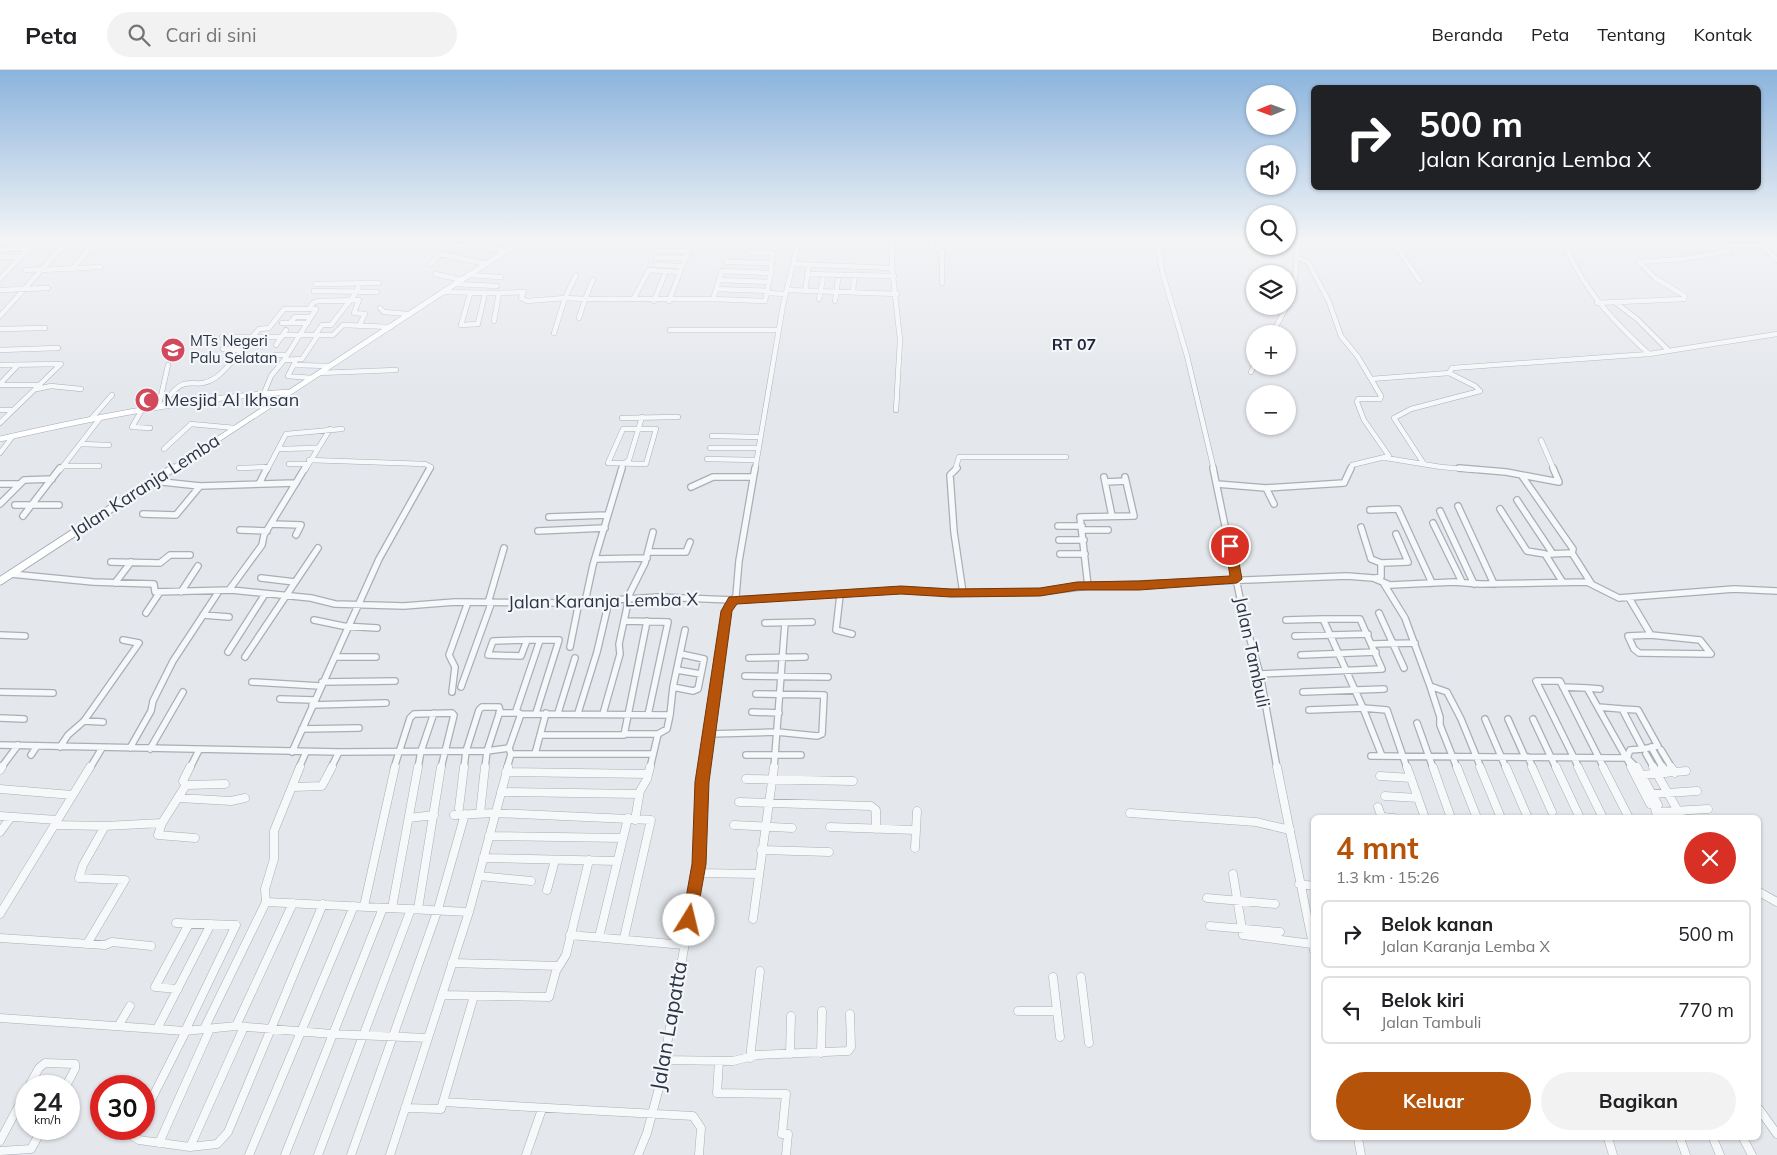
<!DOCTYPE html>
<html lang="id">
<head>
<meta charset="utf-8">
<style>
  :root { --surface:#fff; --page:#f2f2f2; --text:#202124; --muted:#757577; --line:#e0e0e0; --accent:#b45309 }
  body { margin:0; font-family:Mulish,sans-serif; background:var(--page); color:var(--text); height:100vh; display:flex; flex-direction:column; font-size:19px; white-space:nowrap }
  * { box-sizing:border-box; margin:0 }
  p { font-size:16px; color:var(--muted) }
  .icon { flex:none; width:28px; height:28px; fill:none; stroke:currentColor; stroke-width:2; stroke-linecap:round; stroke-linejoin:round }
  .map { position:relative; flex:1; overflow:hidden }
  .drawer { position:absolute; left:1311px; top:745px; width:450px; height:325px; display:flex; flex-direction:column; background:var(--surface); border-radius:8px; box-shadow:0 1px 4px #0004 }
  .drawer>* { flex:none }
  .hud { position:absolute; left:1311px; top:15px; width:450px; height:105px; border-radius:8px; box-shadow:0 1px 4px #0004; background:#202124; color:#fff; overflow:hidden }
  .needle { width:32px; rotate:269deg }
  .controls { position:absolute; left:1246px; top:15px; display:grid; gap:10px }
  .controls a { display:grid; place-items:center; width:50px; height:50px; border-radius:50%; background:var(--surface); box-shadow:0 1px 4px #0004; font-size:25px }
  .speed { position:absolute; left:15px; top:1005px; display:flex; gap:10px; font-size:25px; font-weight:700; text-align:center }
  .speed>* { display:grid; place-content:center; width:65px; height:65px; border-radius:50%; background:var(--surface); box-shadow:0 1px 4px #0004; line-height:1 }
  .speed small { font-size:12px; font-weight:400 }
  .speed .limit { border:8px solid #d22; background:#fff; color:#111 }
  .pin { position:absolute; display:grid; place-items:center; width:42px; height:42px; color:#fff; margin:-21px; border:2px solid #fff; border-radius:50%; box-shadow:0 1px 5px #0007 }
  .me { position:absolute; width:55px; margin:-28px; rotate:9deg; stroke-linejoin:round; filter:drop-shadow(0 0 4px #0008) }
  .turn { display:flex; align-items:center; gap:18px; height:105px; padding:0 25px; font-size:22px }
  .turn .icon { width:65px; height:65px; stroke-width:2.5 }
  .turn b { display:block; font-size:35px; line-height:42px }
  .round { display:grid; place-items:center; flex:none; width:52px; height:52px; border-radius:26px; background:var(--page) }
  .summary { display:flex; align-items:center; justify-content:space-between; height:85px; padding:0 25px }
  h1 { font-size:30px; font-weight:700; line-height:38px; color:var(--accent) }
  .cta { display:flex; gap:10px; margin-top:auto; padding:10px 25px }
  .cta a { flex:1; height:58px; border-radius:30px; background:var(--accent); color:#fff; font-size:20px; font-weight:700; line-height:58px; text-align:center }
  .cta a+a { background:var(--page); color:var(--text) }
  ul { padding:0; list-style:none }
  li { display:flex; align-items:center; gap:15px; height:68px; margin:0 10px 8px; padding:0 15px; border:2px solid var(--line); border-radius:8px }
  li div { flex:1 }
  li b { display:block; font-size:19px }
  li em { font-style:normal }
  header { display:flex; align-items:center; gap:30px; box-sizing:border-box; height:70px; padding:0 25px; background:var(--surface); border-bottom:1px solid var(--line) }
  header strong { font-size:24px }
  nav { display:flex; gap:28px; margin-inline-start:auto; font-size:18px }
  .search { width:350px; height:45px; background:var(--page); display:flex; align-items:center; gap:12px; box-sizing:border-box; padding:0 18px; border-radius:28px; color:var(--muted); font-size:19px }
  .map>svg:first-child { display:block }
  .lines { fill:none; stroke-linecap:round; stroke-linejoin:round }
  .minor-far2-casing { stroke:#a9aeb7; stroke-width:5.5 }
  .minor-far1-casing { stroke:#a9aeb7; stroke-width:8 }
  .minor-casing { stroke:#a9aeb7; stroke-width:9 }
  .major-far1-casing { stroke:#a3abb8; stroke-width:6 }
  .major-casing { stroke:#a3abb8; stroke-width:9 }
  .minor-far2 { stroke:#f7f8fa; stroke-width:4.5 }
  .minor-far1 { stroke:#f7f8fa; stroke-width:5.5 }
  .minor { stroke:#f7f8fa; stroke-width:8 }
  .major-far1 { stroke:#fff; stroke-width:5 }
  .major { stroke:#fff; stroke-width:7 }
  .route { fill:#b45309; stroke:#753606 }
  .labels { text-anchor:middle; stroke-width:4.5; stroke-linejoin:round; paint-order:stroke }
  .far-poi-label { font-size:15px; fill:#2b3445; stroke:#f4f6f9; text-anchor:start }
  .far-neighbourhood-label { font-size:16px; font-weight:bold; fill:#1d2536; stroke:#f4f6f9 }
  .poi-label { font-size:18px; fill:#2b3445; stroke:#f4f6f9; text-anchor:start }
  .street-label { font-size:18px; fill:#2b3445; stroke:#f4f6f9 }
  .near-street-label { font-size:21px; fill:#2b3445; stroke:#f4f6f9 }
</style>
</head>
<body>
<header>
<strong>Peta</strong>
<div class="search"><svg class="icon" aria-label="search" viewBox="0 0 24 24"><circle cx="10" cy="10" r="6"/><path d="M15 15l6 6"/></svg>Cari di sini</div>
<nav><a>Beranda</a><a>Peta</a><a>Tentang</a><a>Kontak</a></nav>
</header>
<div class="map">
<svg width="1777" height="1085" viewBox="0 0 1777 1085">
  <rect width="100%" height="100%" fill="#e4e7ec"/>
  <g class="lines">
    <defs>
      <path id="minor-far2" d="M892,169V197L900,270L896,340
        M933,169L932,178L942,181V213
        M1158,169L1162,201L1187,286L1214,400
        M1391,169L1420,211
        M1563,169C1580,216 1612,250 1649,284
        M1756,169L1777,190
        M0,174L4,169
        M454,175H467
        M487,178L506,181
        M0,180L28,178
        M658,181H688
        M749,182L772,183L771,203
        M0,187H20
        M1296,187L1308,192L1329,232L1341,266L1358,287L1381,326L1380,329H1358L1357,332L1364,350L1389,386L1352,395L1350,400
        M656,188H685
        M726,192L770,193
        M431,194L440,184L486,194
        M793,194L892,198
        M656,195L682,196
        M72,199L98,169
        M26,200L42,199
        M41,200L101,197
        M722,201L771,203L765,231L713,229Z
        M435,204L462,210
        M807,204L894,206
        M469,205L501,207
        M0,209L37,169
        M719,210L769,212
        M316,214L379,213
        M456,214L497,216
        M716,219L768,221
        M0,220L48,218
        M787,220L897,224
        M314,221L377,222
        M805,221L809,195
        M444,222L499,223L494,251
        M853,222L854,210
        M499,223L524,222L521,228L527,231L565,228L576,205
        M767,223L786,224
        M470,224L461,255L478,254
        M634,228L649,200L680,202L693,169
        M819,229L823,209
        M654,231L666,201
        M669,231L680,202
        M835,231L838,210
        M1597,233L1684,229L1685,226L1655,208L1639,192L1683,189L1730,181L1725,177L1726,175H1759
        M1616,233L1637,249L1668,280
        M1288,236L1294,223L1298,169
        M380,238L384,242L408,244
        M309,239L313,233L318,231L359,230L354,243L365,244L359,256
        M0,246L69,169
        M579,248L585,229C628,228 670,230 713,229
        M282,253H308
        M290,253L295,247H311
        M478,253L485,224
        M0,259L45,258
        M670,260H779
        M554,263L565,228L585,229L593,210
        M1272,264L1287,236
        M283,265H333L343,255L391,257
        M315,265L322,255H331L355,224L360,213
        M222,267H282
        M276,275L286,260
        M223,279L240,280
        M0,280L58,278
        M275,285H287
        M296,290L288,306L312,308
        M0,295L61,294
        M294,295L330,296
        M1251,302L1255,294
        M319,303L396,300
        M1371,309L1449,303L1452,298L1649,284L1777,264
        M0,314L18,295
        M0,315H40
        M37,319L51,316L81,319
        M264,323L271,306L284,290
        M164,334C187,298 192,323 215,308C228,300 248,271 259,259L269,258L284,239H316L284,290L302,289L318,265
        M159,335L168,295
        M143,338L132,357L150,358
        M0,340H12
        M622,348L678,347
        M91,349L112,325
        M0,353L61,294
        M623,359H656L646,394L608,393Z
        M712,366L760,367
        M1541,370L1554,400
        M80,374L109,375
        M710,378H758
        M164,379L191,354L235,358
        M278,379L317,378
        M0,383L13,366
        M1386,388L1441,397L1476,400
        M707,389L756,390
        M309,390L425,394L431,397L429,400
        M289,394H307
        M1424,394L1394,348L1411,339L1480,321L1475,316L1449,303
        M63,396H99
        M239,398L268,397
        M60,400L101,347
        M267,400L286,364L342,359
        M305,400L330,359
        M621,400L623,394L629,390L642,347
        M755,400L783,235L799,169
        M955,400L959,387H1066"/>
      <path id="minor-far1" d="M957,398L950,405L954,462L963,523
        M1213,398L1245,552L1260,604L1277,698
        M1459,398L1506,402L1559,412L1553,398
        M1522,406L1573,479L1572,483
        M1104,407L1112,446
        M153,411L200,416L296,413
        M1105,412L1126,411
        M0,414H19
        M259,414L267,398
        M1217,414L1266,418L1344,413L1351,398
        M691,417L713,407H753
        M1266,418L1274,434
        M1517,430L1553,484
        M0,434L24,410L52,409
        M15,435H59
        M1458,436L1494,514
        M1500,439L1527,481L1545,484L1562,511
        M1370,440L1398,439L1432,513
        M1440,441L1474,514
        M143,444L176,445L200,416
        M23,446L60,398
        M549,447L608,445
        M1433,453L1462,512
        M272,454L301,455L296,465
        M1058,456H1082
        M1361,457L1371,489L1381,493V507L1375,508
        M240,460L267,461
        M1083,460H1108
        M538,461L605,458
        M1059,470H1084
        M648,482H686L690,472
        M1060,484H1085
        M1549,484L1572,483L1591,513
        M595,489L647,488
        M111,492L160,493L170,485H190
        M1381,493L1408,492L1396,464
        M11,504L93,512L154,514L155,522L231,520L311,528L335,534L404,536L455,532L565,533L658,527L733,530L901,520L963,523L1040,522L1088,516L1347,506L1373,508L1390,515L1454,512L1480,514L1587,512L1619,528L1734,519L1777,521
        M261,508L295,512
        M115,513L131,492
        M1384,514L1405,548L1430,616L1447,622L1461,649L1481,698
        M1088,516L1080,447L1134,446L1125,407
        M229,520L262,475L264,465L305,398
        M181,522L198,496
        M840,525L836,560L852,564
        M1629,528L1651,565
        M585,532L593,495L622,398
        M488,533L504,478
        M146,543L160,522
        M1379,543L1404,598
        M203,545L229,547
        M314,550L343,556L377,558
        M1286,550L1323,549L1363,638L1387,640L1407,698
        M624,551L668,552L648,645
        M765,553L812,552
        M0,565L25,566
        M1651,565L1700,570L1711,584L1639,583L1634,579L1628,566Z
        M1295,566L1368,564
        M527,570L521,586L488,585L493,571Z
        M527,570H559L536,643
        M1372,574L1415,573
        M570,577L579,532
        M228,582L265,524
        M1301,585L1376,582
        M245,587L318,478
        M335,587H376
        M749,588L805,587
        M677,600L701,604
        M1260,604L1382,599L1360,549H1323
        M745,606L828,607
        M252,612L320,616
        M322,612L395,611
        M1430,616L1440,647V655L1457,698
        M461,617L491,534
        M673,617L693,621L698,619L704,589L681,584
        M1563,617L1587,618L1632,698
        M1587,618L1600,619
        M0,622L53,623
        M452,622L455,597L449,585L468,532
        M1303,622L1384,619
        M280,629L314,630
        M312,635L386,633
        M1598,637L1622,639L1643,679L1630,680L1627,688
        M1622,639L1638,640L1658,676L1643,679
        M1309,640L1363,638L1382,686
        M752,642L779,643
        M499,643H517
        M558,643L575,588
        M578,643L597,582L609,531
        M521,644L670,645L673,617L685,560
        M521,644L516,641L540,570
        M603,644L620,584L619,574L630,523L645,493L653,462
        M0,648L24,649
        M1485,649L1506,698
        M1508,649L1525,687
        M1533,649L1556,698
        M84,651L103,652
        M1417,653L1433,698
        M302,659L359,658
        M625,664H658L667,659L670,645
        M709,664L777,662L817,666L822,664L824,625L756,624
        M540,665H624L647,551
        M0,675L339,682L487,681L509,678
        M60,677L68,665L84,651L139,573L123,570
        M1651,677L1663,698
        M130,678L151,641L153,631L173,591L219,521
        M150,679L183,622
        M1661,680L1672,698
        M292,682L379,489L430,398
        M511,684H653
        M535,684L546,643
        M1646,684L1654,698
        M31,685L37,676
        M746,685H801
        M1371,686L1627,688L1637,698
        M1528,687L1533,698
        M1,698L18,675
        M90,698L102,678
        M190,698L199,680
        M299,698L306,682
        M331,698L339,682
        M394,698L410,648L414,644L452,643L454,645L441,698
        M418,698L421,681L434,643
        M464,698L466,681L479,640L482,637H499L500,641L487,681L485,698
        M507,698L511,684L509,678L521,644
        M650,698L658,664
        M704,698L724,556L728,536L736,526L739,491L755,398
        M774,698L785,553
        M1579,698L1536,611H1560L1604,698"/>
      <path id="minor" d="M190,697L183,711L186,715L162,753L158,765L195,768
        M1277,697L1314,880
        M1407,697L1425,748
        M1433,697L1451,748
        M1457,697L1477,748
        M1480,697L1501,748
        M1506,697L1528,748
        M1532,697L1552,742
        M1556,697L1580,748
        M1578,697L1603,748
        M1603,697L1629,748
        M1631,697L1650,734
        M1637,697L1658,735L1655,738L1658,748
        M1653,697L1682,748
        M1662,697L1666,703
        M1671,697L1675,703
        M0,700L2,697
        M506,702L648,704
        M1641,705L1686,701
        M1380,706L1411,708
        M746,709L853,711
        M186,715L225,714
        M293,717L322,716L332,697
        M0,719L72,725
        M501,722L639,724
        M1652,724L1697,721
        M1385,726L1418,728
        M179,728L231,731L245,728
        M739,732L871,736L876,740V759
        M1378,737L1382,748
        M459,738L464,697
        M1656,742L1708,739
        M480,743L485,697
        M1130,743L1256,752L1290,760
        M454,745L495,743L651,750L624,868
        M0,746L57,750
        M1382,747L1394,748
        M409,748L434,745
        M635,750L640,721L647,709L650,697
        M54,755L105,756
        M734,755L792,758
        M830,757L915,760
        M0,762L11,747
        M489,766L623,768
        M915,778L917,741
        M761,780L829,782
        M483,788L617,791
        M697,803L758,804
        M1233,804L1243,865L1312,874
        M479,806L531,811
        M1299,814L1314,816
        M547,820L555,790
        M1759,822L1777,832
        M1207,828L1275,834
        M266,832L265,819L274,789V761L300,697
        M364,836L395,697
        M392,838L418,697
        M418,839L441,697
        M0,844L90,697
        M753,849L774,697
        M176,853L236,855L185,961
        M1210,856L1280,862
        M570,865L684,875
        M599,867L628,748
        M0,868L105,875L112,872L151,876
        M87,874L125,810L79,808L83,795L105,756L162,753
        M452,893L559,896
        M1053,907L1060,967
        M1081,907L1089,973
        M178,919L155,917L189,854
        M442,925L549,927L556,901L566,885L589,790
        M1018,941H1057
        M0,948L185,961L236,956L332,964L428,968
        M119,955L130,936
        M236,956L293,833
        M244,957L190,1077L217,1074L228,1062L323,834
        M157,959L211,854
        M204,959L266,832L469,842
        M821,983L822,941
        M790,984L791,946
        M750,988L760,901
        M663,990L733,991L757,985L848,981L851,977L850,944
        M719,991L717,1023L786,1024L782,1064H788L786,1085
        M29,1016L39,998L45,993L75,994V999L66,1016
        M443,1032L693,1046L701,1058L699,1085
        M405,1038L441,1039L474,926
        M1759,1039L1777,1064
        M144,1044L186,961
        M136,1059L134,1067L139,1070L190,1077
        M1358,1068L1361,1085
        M1608,1068L1613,1085
        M1680,1068L1686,1085
        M1713,1068L1720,1085
        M1743,1068L1752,1085
        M0,1071L26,1022
        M159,1073L210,959
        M0,1081L31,1079L42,1059
        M249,1085L354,836
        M285,1085L383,838
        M318,1085L411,839
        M351,1085L438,839L465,744
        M390,1085L469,842L508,697
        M526,1085L542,1039
        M638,1085L647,1063L660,1014L699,794L704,697"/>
      <path id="major-far1" d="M0,369C96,347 192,328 290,322
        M171,400L524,169"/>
      <path id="major" d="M0,511L173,398"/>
    </defs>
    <use href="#minor-far2" class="minor-far2-casing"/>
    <use href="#minor-far1" class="minor-far1-casing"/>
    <use href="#minor" class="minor-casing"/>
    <use href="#major-far1" class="major-far1-casing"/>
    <use href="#major" class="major-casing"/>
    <use href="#minor-far2" class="minor-far2"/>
    <use href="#minor-far1" class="minor-far1"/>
    <use href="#minor" class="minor"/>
    <use href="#major-far1" class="major-far1"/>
    <use href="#major" class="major"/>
  </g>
  <linearGradient id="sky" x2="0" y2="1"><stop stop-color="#8bb4dd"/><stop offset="0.53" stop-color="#f3f4f6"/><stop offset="1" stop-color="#f3f4f6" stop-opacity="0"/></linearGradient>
  <rect width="1777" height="321" fill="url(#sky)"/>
  <path class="route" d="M1230,472L1236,476L1242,509L1237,513L1139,520H1077L1040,526L951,527L901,524L737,534L732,541L709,712L706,794L696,850L694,855L689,857L684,855L682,850L692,794L695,712L721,541L729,527L901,516L951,519L1040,518L1077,512L1139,511L1230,506L1225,476Z"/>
  <defs>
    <symbol id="school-disc" viewBox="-11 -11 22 22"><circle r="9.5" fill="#d1495b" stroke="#f4f6f9"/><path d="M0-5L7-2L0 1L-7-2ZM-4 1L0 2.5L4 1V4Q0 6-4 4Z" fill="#fff"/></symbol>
    <symbol id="mosque-disc" viewBox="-11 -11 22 22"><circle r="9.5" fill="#d1495b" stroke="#f4f6f9"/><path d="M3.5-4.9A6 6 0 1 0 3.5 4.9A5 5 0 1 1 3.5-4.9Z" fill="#fff"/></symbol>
  </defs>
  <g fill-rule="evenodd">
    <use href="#school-disc" x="159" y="266" width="28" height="28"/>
    <use href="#mosque-disc" x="133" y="316" width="28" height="28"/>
  </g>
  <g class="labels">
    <g class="far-poi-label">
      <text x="190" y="276">MTs Negeri<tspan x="190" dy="17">Palu Selatan</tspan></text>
    </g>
    <g class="far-neighbourhood-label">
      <text x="1074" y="280">RT 07</text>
    </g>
    <g class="poi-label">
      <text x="164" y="336">Mesjid Al Ikhsan</text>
    </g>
    <g class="street-label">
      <text transform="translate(145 416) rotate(-33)" y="6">Jalan Karanja Lemba</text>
      <text transform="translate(603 531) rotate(-1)" y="6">Jalan Karanja Lemba X</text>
      <text transform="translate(1252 582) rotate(78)" y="6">Jalan Tambuli</text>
    </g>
    <g class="near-street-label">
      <text transform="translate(669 956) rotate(-80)" y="7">Jalan Lapatta</text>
    </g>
  </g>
</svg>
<div class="controls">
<a><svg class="needle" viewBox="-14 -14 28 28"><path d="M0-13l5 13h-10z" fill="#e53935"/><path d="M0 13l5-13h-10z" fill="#757577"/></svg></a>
<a><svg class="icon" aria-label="sound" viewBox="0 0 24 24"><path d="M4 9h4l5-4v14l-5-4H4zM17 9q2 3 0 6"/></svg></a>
<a><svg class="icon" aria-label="search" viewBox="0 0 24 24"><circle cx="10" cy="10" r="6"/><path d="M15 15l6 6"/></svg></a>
<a><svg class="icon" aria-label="layers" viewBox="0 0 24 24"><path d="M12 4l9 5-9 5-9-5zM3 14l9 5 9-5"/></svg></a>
<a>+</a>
<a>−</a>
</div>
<div class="speed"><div>24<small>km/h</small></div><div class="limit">30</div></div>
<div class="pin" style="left:1230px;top:476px;background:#d93025"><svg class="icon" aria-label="arrive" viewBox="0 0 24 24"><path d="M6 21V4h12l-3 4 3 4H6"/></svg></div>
<svg class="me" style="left:689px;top:850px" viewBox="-20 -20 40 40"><circle r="19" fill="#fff"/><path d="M0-13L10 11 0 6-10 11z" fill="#b45309"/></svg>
<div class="hud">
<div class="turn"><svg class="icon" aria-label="right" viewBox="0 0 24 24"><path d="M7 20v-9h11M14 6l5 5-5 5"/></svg><div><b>500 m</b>Jalan Karanja Lemba X</div></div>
</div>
<section class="drawer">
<div class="summary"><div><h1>4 mnt</h1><p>1.3 km · 15:26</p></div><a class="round" style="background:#d93025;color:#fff"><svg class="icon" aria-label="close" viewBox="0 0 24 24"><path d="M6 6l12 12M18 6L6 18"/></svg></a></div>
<ul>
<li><svg class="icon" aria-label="right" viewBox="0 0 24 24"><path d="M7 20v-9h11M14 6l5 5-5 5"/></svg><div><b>Belok kanan</b><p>Jalan Karanja Lemba X</p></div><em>500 m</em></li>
<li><svg class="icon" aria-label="left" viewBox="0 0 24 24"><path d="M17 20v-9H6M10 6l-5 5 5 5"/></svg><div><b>Belok kiri</b><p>Jalan Tambuli</p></div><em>770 m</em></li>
</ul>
<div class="cta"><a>Keluar</a><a>Bagikan</a></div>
</section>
</div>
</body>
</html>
